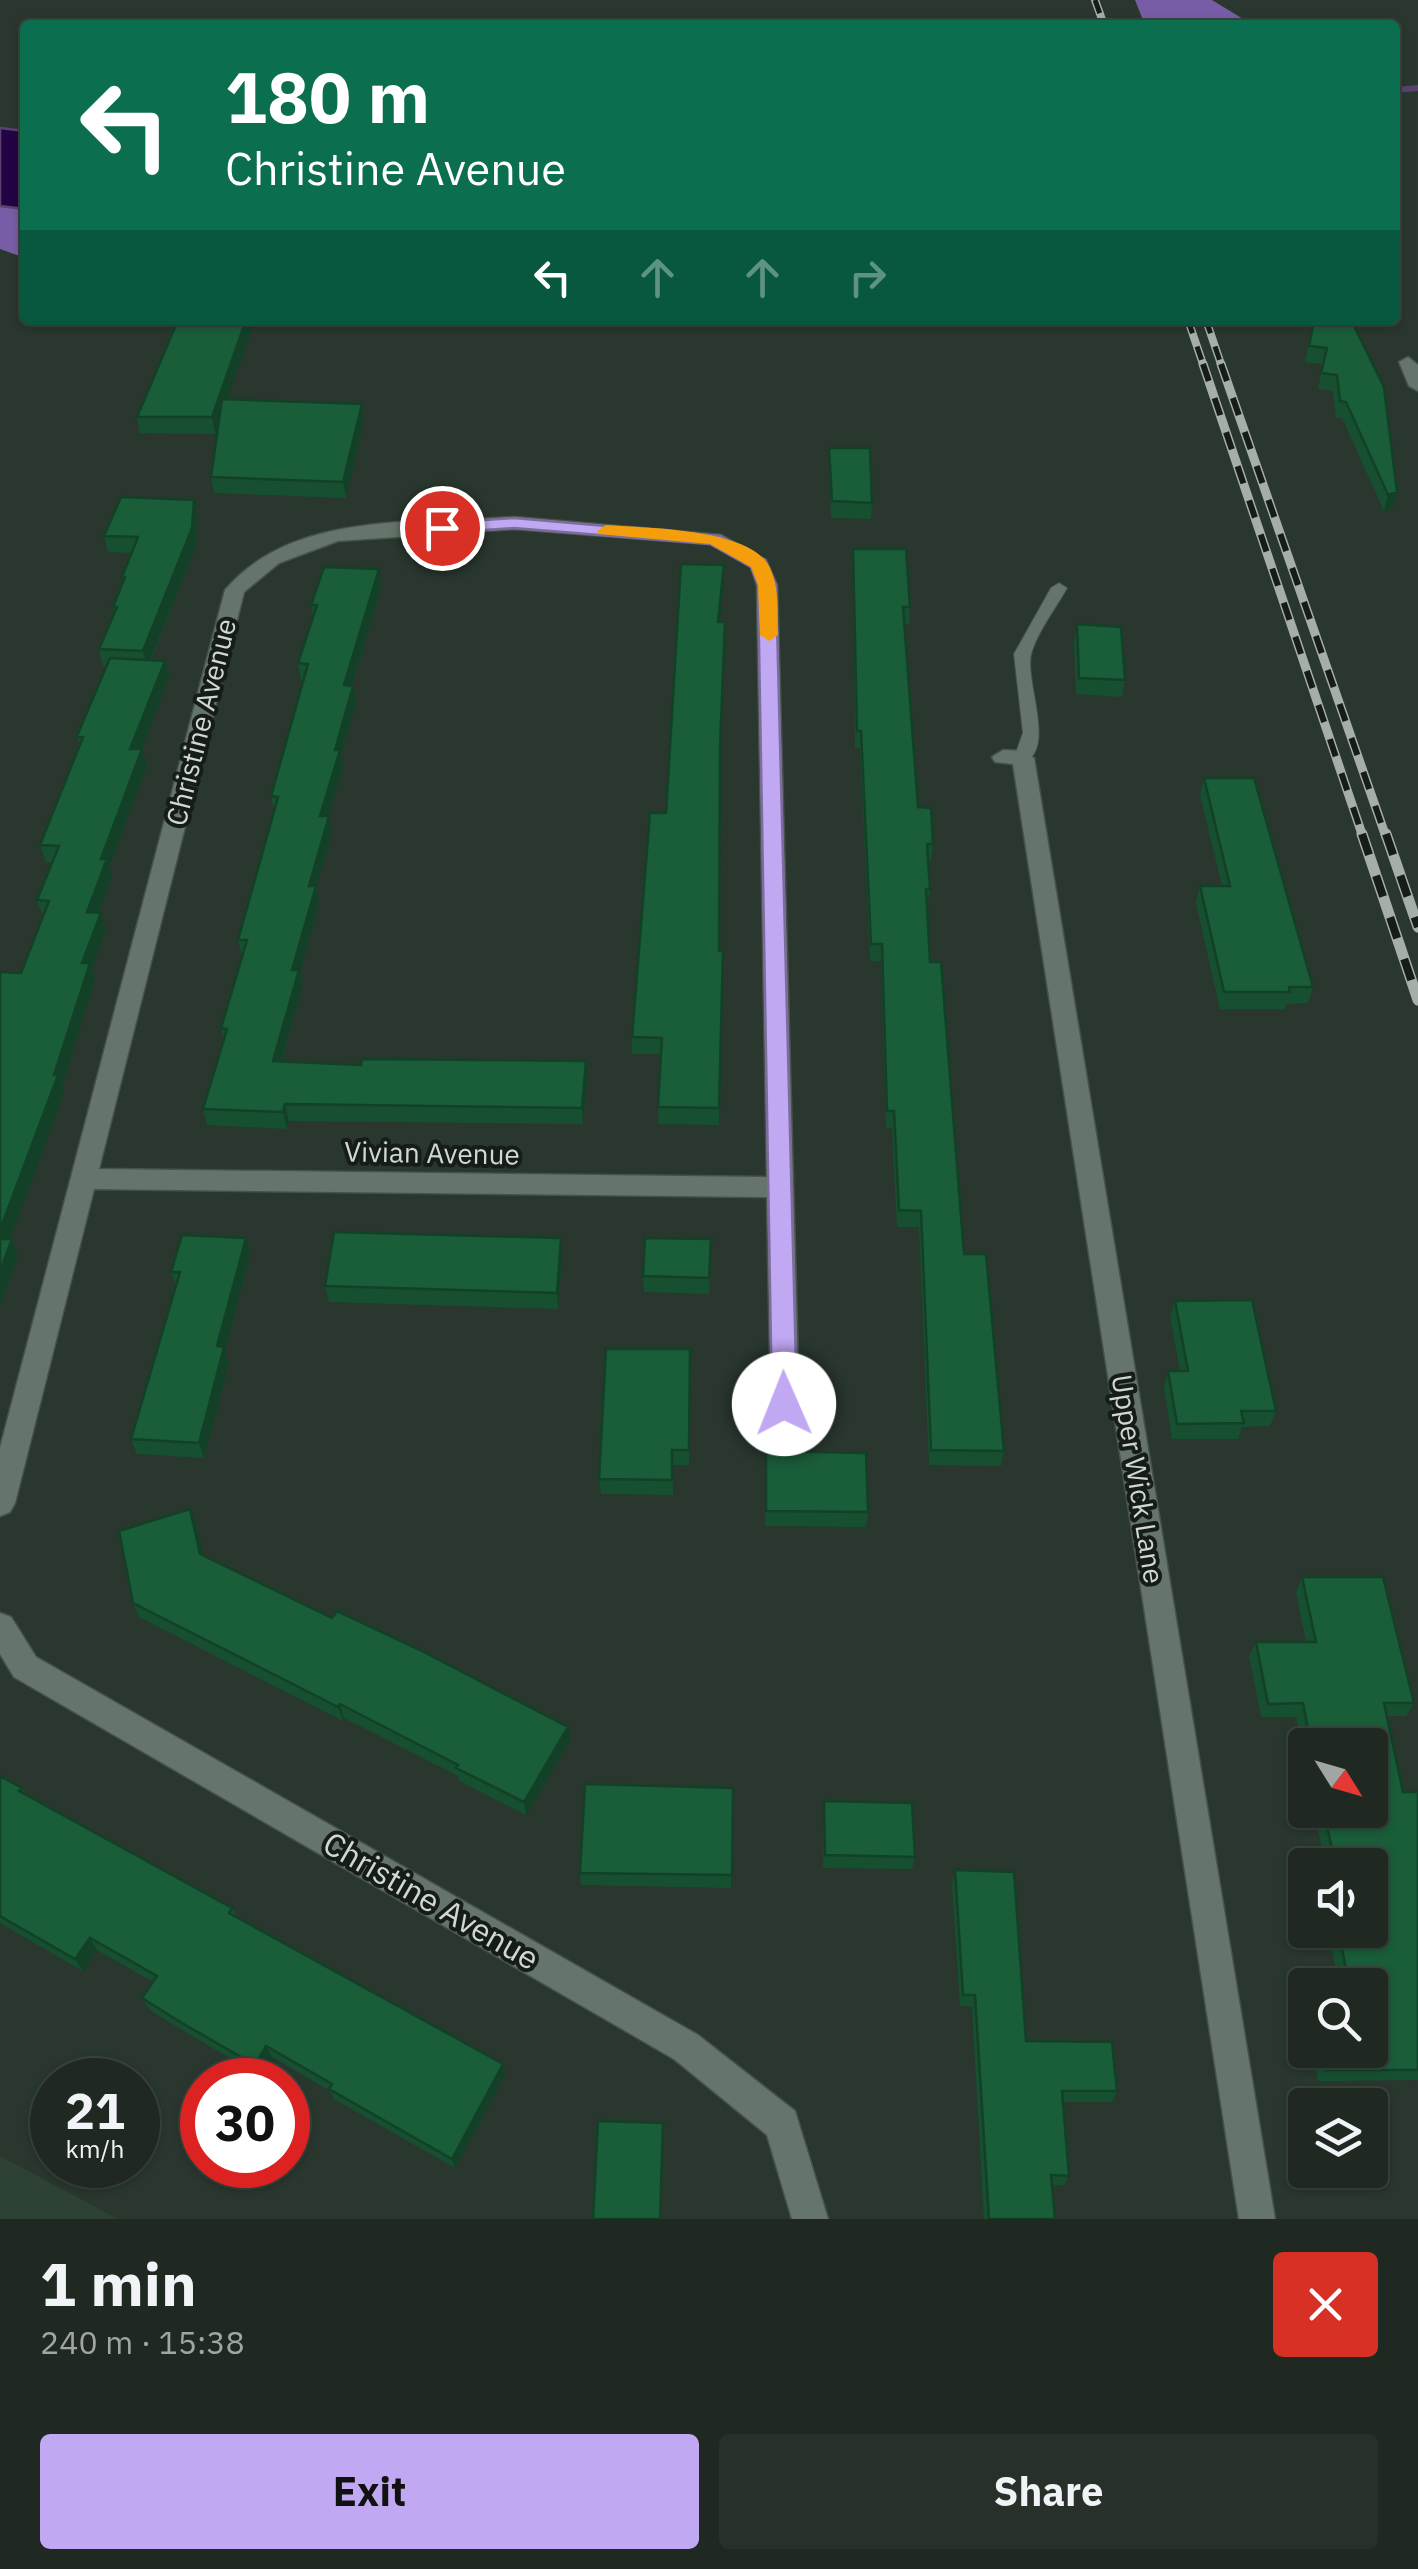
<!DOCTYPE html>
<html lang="en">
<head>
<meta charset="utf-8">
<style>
  :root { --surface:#1f2922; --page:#27312a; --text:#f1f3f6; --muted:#a1a6a5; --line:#3c4540; --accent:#c1a8f3 }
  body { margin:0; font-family:"IBM Plex Sans",sans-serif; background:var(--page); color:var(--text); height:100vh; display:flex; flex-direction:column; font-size:38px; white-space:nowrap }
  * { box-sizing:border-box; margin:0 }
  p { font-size:32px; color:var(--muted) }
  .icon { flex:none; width:55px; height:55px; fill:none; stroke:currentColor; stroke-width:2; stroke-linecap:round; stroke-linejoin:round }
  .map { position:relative; height:2219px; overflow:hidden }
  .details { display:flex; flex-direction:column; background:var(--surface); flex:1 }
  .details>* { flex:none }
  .guide { position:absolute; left:20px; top:20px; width:1380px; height:305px; border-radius:10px; box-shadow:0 2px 8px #0004,0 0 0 2px var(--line); background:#0b6e4f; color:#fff; overflow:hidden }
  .needle { width:65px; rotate:127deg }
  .buttons { position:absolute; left:1288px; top:1728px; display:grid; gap:20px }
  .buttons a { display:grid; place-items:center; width:100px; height:100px; border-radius:10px; background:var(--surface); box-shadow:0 2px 8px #0004,0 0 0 2px var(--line); font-size:50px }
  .speed { position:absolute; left:30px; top:2058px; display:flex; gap:20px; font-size:50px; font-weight:700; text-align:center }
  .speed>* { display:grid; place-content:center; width:130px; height:130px; border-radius:50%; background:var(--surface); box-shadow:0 2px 8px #0004,0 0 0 2px var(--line); line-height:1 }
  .speed small { font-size:25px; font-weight:400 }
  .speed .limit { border:15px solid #d22; background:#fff; color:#111 }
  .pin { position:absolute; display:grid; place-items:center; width:85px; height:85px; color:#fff; margin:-42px; border:5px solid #fff; border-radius:50%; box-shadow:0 2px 10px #0007 }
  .me { position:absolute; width:110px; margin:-55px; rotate:359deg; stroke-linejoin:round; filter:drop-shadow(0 0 8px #0008) }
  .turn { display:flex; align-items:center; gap:35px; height:210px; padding:0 40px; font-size:45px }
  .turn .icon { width:130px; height:130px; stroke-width:2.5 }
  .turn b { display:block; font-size:70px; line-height:85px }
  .lanes { display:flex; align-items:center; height:95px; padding:0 40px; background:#0003; justify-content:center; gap:50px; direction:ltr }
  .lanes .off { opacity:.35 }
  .round { display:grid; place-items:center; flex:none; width:105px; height:105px; border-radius:10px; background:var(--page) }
  .summary { display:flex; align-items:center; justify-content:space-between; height:170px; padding:0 40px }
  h1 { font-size:60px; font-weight:700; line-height:75px }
  .cta { display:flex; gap:20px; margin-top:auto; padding:20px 40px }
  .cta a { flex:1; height:115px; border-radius:10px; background:var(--accent); color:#111; font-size:40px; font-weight:700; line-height:115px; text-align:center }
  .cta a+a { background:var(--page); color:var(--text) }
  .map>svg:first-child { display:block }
  .built { fill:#2d4134 }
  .forest { fill:#775da5 }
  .water { fill:#240345; stroke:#58436f; stroke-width:2.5 }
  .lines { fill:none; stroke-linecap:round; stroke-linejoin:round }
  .stream { fill:#58436f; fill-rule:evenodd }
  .service-casing { stroke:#46524b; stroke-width:2 }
  .minor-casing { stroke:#46524b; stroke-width:3 }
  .service { fill:#66756b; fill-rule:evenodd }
  .minor { fill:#66756b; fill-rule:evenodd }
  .rail-far2-casing { stroke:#a5afa8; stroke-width:8 }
  .rail-far1-casing { stroke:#a5afa8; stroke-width:9 }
  .rail-casing { stroke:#a5afa8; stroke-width:11 }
  .rail-far2 { stroke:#161c18; stroke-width:5; stroke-dasharray:14; stroke-linecap:butt }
  .rail-far1 { stroke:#161c18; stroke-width:6; stroke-dasharray:18; stroke-linecap:butt }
  .rail { stroke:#161c18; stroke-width:8; stroke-dasharray:22; stroke-linecap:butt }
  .wall { fill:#165031 }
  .shaded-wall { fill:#124128 }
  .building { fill:#1a5d39; stroke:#124128; stroke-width:2.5 }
  .route { fill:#c1a8f3; stroke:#7d6d9e; stroke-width:2.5 }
  .slow { fill:#f59e0b }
  .labels { text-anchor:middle; stroke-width:8; stroke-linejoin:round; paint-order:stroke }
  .street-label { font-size:28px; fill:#d0d8d2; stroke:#161c18 }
  .near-street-label { font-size:32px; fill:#d0d8d2; stroke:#161c18 }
</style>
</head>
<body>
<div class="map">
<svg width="1418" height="2219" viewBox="0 0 1418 2219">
  <rect width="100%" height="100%" fill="#29372e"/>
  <path class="built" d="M0,2156L118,2219H0Z"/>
  <path class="forest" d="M1135,0H1212L1253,25H1145Z
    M0,206L25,209V258L0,249Z"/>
  <path class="water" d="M0,128L25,131V209L0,206Z"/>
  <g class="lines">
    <path class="stream" d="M1418,85V91L1395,93V87Z"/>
    <defs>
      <path id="service" d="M1059,583L1067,588C1056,608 1039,629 1032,651C1022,678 1058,748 1023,763L1014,758L1023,733L1014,654L1051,588Z"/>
      <path id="minor" d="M1408,357L1418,365V391L1409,386L1399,362Z
        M514,517L721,535L766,560L777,585L799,1404L795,1412L785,1416L775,1412L771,1404L767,1197L94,1189L15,1503L10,1512L0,1516V1448L225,590C293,510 420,524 514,517ZM514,529L710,544L751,567L757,585L767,1177L99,1169L244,592L279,563L338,541Z
        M1003,750L1023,751L1034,758L1275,2219H1239L1013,764L995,762L992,757Z
        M0,1613L11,1617L36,1657L698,2035L795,2111L828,2219H792L767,2135L674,2059L14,1677L0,1654Z"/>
    </defs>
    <use href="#service" class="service-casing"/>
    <use href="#minor" class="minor-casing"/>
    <use href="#service" class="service"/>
    <use href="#minor" class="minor"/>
    <defs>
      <path id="rail-far2" d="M1095,0L1104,25
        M1188,320L1204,367
        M1206,320L1222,367"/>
      <path id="rail-far1" d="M1203,364L1363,837
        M1221,364L1386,837"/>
      <path id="rail" d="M1362,834L1418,1000
        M1386,834L1418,927"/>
    </defs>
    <use href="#rail-far2" class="rail-far2-casing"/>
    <use href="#rail-far1" class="rail-far1-casing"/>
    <use href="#rail" class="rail-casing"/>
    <use href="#rail-far2" class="rail-far2"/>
    <use href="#rail-far1" class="rail-far1"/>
    <use href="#rail" class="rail"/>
  </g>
  <path class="wall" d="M178,320H255L227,399L362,404L364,420L346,498L214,493L211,477L218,426L215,434L140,433L137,417Z
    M1314,320H1351L1392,509L1384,511L1342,418H1336L1333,391L1318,389L1323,364L1305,362Z
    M829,448L872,503L871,519L831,518Z
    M197,516L196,545L151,660L165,661L169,677L141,749L147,766L109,866L112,876L98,913L106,930L92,968L95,980L62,1085L64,1092L9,1239H12L18,1256L0,1306V972L21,973L43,917L37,900L53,863L46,862L40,845L80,744L77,736L107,666H103L99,649L115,613L113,607L123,582L122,577L132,553L108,552L104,536Z
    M853,549L910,607L909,624H904L918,807L933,844L931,861H928L930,889L927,906L930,962L964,1254L1004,1451L1001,1466L929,1465L919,1227H897L892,1128H886L881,961H870L860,748H855Z
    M724,565V582L719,622V951H723L719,1125L658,1124L661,1054H632V1037L666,813Z
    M381,586L352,686H353L356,703L341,755L343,767L328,816L332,833L316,888L319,903L300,973L302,987L282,1061L587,1078L583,1124L289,1121L287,1129L207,1125L203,1109L224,1040L221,1028L242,957L238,940L274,811L271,796L304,680H301L298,663L313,617L311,605Z
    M1077,624L1125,680L1122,697L1076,694L1074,641Z
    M1204,778L1313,987L1308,1003L1286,1004L1285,1009H1220L1196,903L1200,886H1222L1200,795Z
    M246,1238L250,1254L225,1350L229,1363L204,1458L137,1454L131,1439L176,1286L171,1272Z
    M711,1239L709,1294L644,1292L643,1276Z
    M562,1254L558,1309L329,1302L325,1286Z
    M1175,1301L1276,1411L1270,1426L1242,1427L1238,1439H1172L1164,1387L1168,1371H1180L1170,1317Z
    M690,1349L689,1465H673V1495L601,1494L599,1479Z
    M766,1451L868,1512L866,1527L765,1526Z
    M196,1524L202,1555L570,1741L526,1815L459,1781L458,1776L344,1718L343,1721L139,1617L133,1603Z
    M1302,1577L1414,1703L1406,1716H1387L1403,1792H1418V2080L1318,2081L1312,2050H1370V1985H1339L1331,1945L1339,1933L1338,1930H1370V1865H1325L1314,1810H1370V1745H1305V1763L1296,1717H1261L1249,1656L1256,1642H1306L1296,1592Z
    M0,1776L22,1788L26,1795L232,1908L237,1917L505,2075L455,2168L334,2099L330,2091L272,2057L260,2076L189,2034L150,2010L142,1998L153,1982L97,1950L83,1971L0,1923Z
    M733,1788L731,1888L581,1885L580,1873Z
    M824,1801L915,1857L912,1869L823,1868Z
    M955,1870L1026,2041L1117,2091L1112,2102H1063L1069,2176L1064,2185H1052L1055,2219H984L972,2007L960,2006L952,1883Z"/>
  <path class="shaded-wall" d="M246,320H255L215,434L212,417Z
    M362,404L364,420L346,498L343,482Z
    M1397,492L1392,509L1384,511L1388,495Z
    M194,500L197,516L196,545L147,668L143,651Z
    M724,565V582L718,638V622Z
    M379,569L381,586L347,702L344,685Z
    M165,661L169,677L135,766L130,749Z
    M353,686L356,703L341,755L343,767L323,832L320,816L335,750Z
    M142,749L147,766L109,866L112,876L92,929L87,912L101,859Z
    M329,816L332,833L316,888L319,903L300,973L302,987L277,1077L273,1061L309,886Z
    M101,913L106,930L92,968L95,980L62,1085L64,1092L4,1255L0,1246V1230L54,1075L82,963Z
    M586,1061L587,1078L583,1124L582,1108Z
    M285,1104L289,1121L287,1129L283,1112Z
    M246,1238L250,1254L225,1350L229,1363L204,1458L199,1443L217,1346Z
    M561,1238L562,1254L558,1309L557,1293Z
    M12,1239L18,1256L0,1306V1271Z
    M190,1509L196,1524L206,1568L200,1554Z
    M340,1704L344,1718L343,1721L338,1707Z
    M568,1727L570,1741L526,1815L524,1802Z
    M90,1938L97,1950L83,1971L75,1959Z
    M266,2046L272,2057L260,2076L255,2065Z
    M503,2064L505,2075L455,2168L452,2159Z"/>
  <path class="building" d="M178,320H246L212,417H137Z
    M1314,320H1351L1384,387L1397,492L1388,495L1346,402L1340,401L1337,375L1321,373L1327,348L1309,346Z
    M222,399L362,404L343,482L211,477Z
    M829,448H870L872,503L832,501Z
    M121,497L194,500L192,528L143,651L99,649L117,607H113L125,577H122L138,537L104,536Z
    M853,549H906L910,607H903L918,807L931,808L933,844H927L930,889H926L930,962H941L964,1254H986L1004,1451L931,1450L921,1211L899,1210L894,1111H887L882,944H871L861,731H857Z
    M681,564L724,565L718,622H725L720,747L719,951H723L719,1108L658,1107L662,1038L632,1037L650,813H666Z
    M324,567L379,569L344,685L353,686L335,750H340L320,816H329L309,886H316L292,970H299L273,1061L361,1065L362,1059L586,1061L582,1108L285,1104L283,1112L203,1109L227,1029L221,1028L247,940H238L278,797L271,796L308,664L298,663L317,605H311Z
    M1077,624L1121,627L1125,680L1079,678Z
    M110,658L165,661L130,749H142L101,859H107L87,912L101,913L82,963H90L54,1075H58L0,1230V972L21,973L49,901L37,900L59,846L40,845L83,737L77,736Z
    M1204,778H1254L1313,987H1289L1290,992H1224L1200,886H1230Z
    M334,1232L561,1238L557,1293L325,1286Z
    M182,1235L246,1238L217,1346L224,1347L199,1443L131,1439L180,1272H171Z
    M645,1238L711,1239L709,1278L643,1276Z
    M0,1239H12L0,1271Z
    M1252,1300L1276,1411H1241L1244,1423L1177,1424L1168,1371H1188L1175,1301Z
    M606,1349H690L689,1450H672V1480L599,1479Z
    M766,1451L866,1453L868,1512L766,1511Z
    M190,1509L200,1554L332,1618L337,1611L420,1650L568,1727L524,1802L456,1768L458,1765L340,1704L338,1707L133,1603L119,1531Z
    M1302,1577H1383L1414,1703H1384L1403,1792H1418V2070H1326L1322,2050H1370V1985H1349L1339,1933H1349V1930H1370V1865H1335L1324,1810H1370V1745H1311L1303,1703L1268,1704L1256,1642H1316Z
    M0,1776L22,1788L19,1791L232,1908L229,1913L503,2064L452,2159L329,2089L332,2084L266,2046L255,2065L182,2023L142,1998L157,1976L90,1938L75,1959L0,1916Z
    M585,1784L733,1788L732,1875L580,1873Z
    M824,1801L912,1803L915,1857L825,1855Z
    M955,1870L1014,1872L1026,2041L1112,2042L1117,2091H1062L1069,2176L1051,2175L1055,2219H989L975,1995H963Z
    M598,2121L663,2123L660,2219H593Z"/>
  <path class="route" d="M514,518L720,536L765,560L776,585L797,1404L794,1412L784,1415L775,1412L772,1404L758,585L751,567L710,544L514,528L442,533L434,528L442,523Z"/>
  <path class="slow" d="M606,525C644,528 749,528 769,566C780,587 777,612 778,635L769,641L760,635L758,585L751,567L710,544L599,534L597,531Z"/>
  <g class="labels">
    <g class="street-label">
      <text transform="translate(201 722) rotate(-76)" y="10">Christine Avenue</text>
      <text transform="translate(432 1153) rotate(1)" y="10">Vivian Avenue</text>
      <text transform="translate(1138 1479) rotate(81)" y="10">Upper Wick Lane</text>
    </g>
    <g class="near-street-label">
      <text transform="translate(431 1901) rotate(30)" y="11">Christine Avenue</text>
    </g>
  </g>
</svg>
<div class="buttons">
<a><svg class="needle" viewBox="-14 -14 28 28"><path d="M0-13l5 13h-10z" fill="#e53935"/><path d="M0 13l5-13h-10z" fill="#a1a6a5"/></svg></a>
<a><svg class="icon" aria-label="sound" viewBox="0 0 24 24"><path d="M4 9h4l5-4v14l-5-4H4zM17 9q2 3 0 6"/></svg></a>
<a><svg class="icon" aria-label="search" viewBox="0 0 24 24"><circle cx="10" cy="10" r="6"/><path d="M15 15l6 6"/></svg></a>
<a><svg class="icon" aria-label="layers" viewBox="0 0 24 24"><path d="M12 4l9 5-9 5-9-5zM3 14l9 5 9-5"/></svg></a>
</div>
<div class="speed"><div>21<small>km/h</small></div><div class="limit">30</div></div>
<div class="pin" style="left:442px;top:528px;background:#d93025"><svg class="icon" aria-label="arrive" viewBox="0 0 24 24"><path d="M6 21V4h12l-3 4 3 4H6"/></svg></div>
<svg class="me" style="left:784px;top:1404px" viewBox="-20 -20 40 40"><circle r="19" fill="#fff"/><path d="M0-13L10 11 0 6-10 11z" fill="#c1a8f3"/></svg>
<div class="guide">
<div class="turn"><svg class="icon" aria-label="left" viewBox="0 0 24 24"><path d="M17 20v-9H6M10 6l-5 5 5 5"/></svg><div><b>180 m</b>Christine Avenue</div></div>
<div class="lanes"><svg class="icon" aria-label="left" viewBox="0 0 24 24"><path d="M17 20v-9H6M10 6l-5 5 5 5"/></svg><svg class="icon off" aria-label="ahead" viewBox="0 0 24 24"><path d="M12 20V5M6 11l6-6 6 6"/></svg><svg class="icon off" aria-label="ahead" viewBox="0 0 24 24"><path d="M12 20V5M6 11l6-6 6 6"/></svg><svg class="icon off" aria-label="right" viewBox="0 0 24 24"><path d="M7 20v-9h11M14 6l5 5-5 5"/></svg></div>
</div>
</div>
<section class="details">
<div class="summary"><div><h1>1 min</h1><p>240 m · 15:38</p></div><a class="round" style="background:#d93025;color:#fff"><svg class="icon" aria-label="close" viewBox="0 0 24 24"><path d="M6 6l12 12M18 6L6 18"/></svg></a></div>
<div class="cta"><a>Exit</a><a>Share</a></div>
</section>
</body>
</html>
